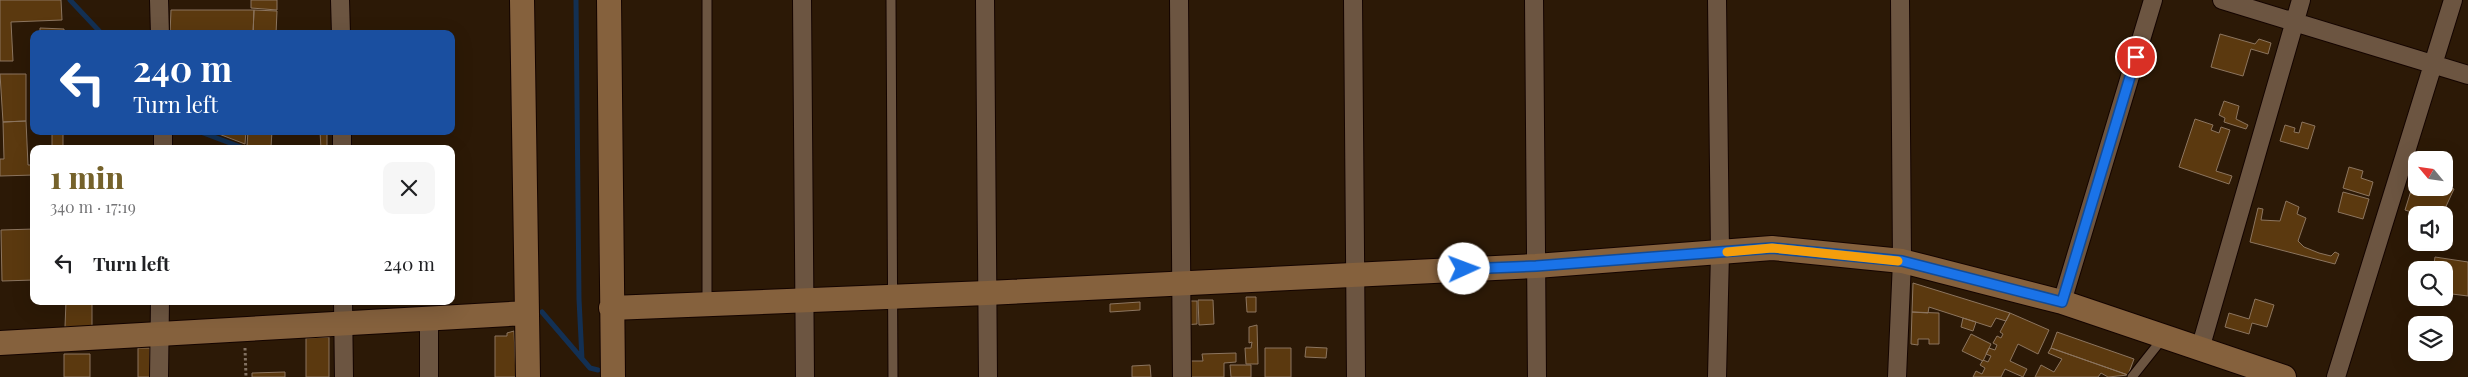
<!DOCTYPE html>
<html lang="en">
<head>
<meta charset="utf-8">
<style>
  :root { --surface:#fff; --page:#f6f6f6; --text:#202124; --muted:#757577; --accent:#75622b }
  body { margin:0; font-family:"Playfair Display",serif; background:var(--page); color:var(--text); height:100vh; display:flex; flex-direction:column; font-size:19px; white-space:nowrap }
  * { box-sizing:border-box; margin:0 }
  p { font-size:16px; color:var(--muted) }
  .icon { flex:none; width:28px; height:28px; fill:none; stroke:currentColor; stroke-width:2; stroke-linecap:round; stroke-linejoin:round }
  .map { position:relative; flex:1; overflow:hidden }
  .drawer { position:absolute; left:30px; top:145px; width:425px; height:160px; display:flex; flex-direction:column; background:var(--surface); border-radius:10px; box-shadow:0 5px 20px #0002 }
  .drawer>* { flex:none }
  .hud { position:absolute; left:30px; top:30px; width:425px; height:105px; border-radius:10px; box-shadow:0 5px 20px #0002; background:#1a4fa0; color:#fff; overflow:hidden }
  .needle { width:32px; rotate:299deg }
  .buttons { position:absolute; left:2408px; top:151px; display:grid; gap:10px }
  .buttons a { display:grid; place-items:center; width:45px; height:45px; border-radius:10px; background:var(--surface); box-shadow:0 5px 20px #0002; font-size:25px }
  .pin { position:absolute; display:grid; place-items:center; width:42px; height:42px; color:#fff; margin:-21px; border:2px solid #fff; border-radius:50%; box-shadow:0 1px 5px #0007 }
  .me { position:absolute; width:55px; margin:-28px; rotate:88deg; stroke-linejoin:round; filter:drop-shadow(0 0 4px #0008) }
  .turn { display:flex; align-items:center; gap:18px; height:105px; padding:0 20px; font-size:22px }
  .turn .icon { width:65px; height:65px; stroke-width:2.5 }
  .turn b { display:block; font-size:35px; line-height:42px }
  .round { display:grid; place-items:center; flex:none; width:52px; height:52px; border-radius:10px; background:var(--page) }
  .head { display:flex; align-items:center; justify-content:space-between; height:85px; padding:0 20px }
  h1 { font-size:30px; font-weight:800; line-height:38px; color:var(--accent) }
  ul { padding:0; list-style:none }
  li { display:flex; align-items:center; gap:15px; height:65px; padding:0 20px }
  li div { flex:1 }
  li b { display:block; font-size:19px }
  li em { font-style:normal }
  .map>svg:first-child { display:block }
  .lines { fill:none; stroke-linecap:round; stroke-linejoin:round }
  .stream { stroke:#133053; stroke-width:5 }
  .building { fill:#5b390f; stroke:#8c755f }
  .lane-casing { stroke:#140400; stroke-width:11 }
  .street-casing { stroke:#140400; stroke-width:20 }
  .secondary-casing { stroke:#140400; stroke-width:26 }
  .path { stroke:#827161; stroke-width:3; stroke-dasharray:2.5 2.5; stroke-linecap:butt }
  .lane { stroke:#6c5541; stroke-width:9 }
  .street { stroke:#6c5541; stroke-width:18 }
  .secondary { stroke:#85613d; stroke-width:24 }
  .route-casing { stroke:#114b97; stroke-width:12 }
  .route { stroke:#1a73e8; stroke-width:9 }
  .slow { stroke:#f59e0b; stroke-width:9 }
</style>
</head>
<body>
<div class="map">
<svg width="2468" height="377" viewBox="0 0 2468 377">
  <rect width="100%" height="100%" fill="#2c1906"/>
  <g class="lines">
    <path class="stream" d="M70,0L102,34
      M576,0L579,299L582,359
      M198,131L246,149
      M542,312L590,368L598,370"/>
  </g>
  <path class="building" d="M0,0H61L62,20L11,22L13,61H0Z
    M251,0H277V10L251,8Z
    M171,10H254L253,34H170Z
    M254,10L277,11L276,34H253Z
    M40,28L64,29V34H40Z
    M2220,34L2255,44L2259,39L2271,43L2268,54L2251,49L2243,76L2211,67Z
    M0,74H26V121L3,122Z
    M2224,101L2239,106L2236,119L2248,125L2246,129L2224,122L2225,118L2219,115Z
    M2195,119L2213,125L2211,130L2219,133L2221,127L2230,130L2216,171L2232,176L2229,184L2179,167Z
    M26,121L28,165H34V175L0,176V159H4L3,122Z
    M2302,122L2315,126L2308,149L2280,141L2285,125L2295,128L2294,132L2299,133Z
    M52,131H63V149H52Z
    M211,131H246L245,144Z
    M248,131H272L271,147L247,146Z
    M320,131H327V149H321Z
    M2349,167L2363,171L2361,178L2373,182L2369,196L2343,188Z
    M2414,181L2416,182V188H2444V185L2454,189L2442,215H2421L2405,210Z
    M2343,192L2369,199L2363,219L2338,212Z
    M2286,201L2299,207L2297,214L2306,218L2298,241L2304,247L2319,253L2331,256L2335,252L2339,254L2335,264L2250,242L2258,208L2263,209L2261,220L2280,221Z
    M34,229V280L2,281L1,230Z
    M2435,257L2468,262V296L2444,293V270H2433Z
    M1913,283L2010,313L2006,321L1996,318L1991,327L1929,307L1928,313L1912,312Z
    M1246,297H1256V312H1247Z
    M2255,299L2274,305L2267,327L2252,323L2249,334L2225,327L2229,313L2249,319Z
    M1198,300H1213L1214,324L1199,325Z
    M66,301H92V327H65Z
    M1183,301H1197V324L1183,325Z
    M1140,302V310L1110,312V304Z
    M1912,312L1939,313V344H1929V339H1918V345L1911,344Z
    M2010,313L2049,330L2038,354L2018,344L2010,361L2027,369L2023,377L2005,369L2001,377H1973L1976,371L1982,374L1985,368L1980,365L1983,360L1988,362L1991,356L1986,354L1989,348L1995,350L1997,345L1993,343L1997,336L2001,338L2003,334L2000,332Z
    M1963,318L1976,322L1973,331L1961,327Z
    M1257,325L1258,364H1246L1245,348H1251L1252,342L1249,343V327Z
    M514,331L516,377H495V336H507V333Z
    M2057,332L2134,359L2128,375L2051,348Z
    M1971,334L1991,344L1983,361L1962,351Z
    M329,337V377H306V338Z
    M1306,347L1327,348L1326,358L1305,357Z
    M138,348H150V377H138Z
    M1265,348H1291V377H1265Z
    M2051,348L2128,375L2108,377L2101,373L2098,377H2035L2041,365L2054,372L2062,359L2048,353Z
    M1236,353V362L1224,363V377H1185L1184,361H1203L1202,354Z
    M64,354H90V377H64Z
    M1150,365L1151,377H1132V366Z
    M1230,365H1251V377H1231Z
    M285,372V377H252V373Z"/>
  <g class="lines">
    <defs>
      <path id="lane" d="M707,0V302
        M891,0L893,377
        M2132,377L2163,338"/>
      <path id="street" d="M159,0L160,34
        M340,0L341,34
        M802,0L805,377
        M985,0L988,377
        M1179,0L1182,377
        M1353,0L1356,377
        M1534,0L1537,377
        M2222,0L2468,75
        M342,131V149
        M163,149V131
        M343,301L344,377
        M2062,302L2153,0
        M429,319V377
        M2200,349L2301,0
        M159,377L160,301
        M1717,377L1720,253L1717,0
        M1897,377L1902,261L1900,0
        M2336,377L2453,0"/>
      <path id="secondary" d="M522,0L528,377
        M609,0L613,377
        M611,308L987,293L1536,266L1772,248L1902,261L2062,302L2284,377
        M0,343L526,313"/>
    </defs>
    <use href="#lane" class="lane-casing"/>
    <use href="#street" class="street-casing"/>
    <use href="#secondary" class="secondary-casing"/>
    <path class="path" d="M245,348L246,377"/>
    <use href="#lane" class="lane"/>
    <use href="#street" class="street"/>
    <use href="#secondary" class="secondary"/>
  </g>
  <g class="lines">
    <defs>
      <path id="route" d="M1464,269L1536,266L1772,248L1902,261L2062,302L2136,57"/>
    </defs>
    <use href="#route" class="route-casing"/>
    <use href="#route" class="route"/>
    <path class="slow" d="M1727,252L1772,248L1898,261"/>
  </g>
</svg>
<div class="buttons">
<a><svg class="needle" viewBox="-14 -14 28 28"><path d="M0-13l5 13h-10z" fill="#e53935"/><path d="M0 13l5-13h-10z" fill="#757577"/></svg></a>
<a><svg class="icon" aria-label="sound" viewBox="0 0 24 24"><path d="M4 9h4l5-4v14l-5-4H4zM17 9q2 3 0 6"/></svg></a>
<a><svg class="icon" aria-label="search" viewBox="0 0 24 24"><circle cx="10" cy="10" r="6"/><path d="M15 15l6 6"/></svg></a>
<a><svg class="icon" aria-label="layers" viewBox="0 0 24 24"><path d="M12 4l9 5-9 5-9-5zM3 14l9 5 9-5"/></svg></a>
</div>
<div class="pin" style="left:2136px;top:57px;background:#d93025"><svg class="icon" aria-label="arrive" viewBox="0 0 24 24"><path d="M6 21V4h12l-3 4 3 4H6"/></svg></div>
<svg class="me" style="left:1464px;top:269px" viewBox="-20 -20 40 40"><circle r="19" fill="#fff"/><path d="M0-13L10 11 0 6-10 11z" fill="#1a73e8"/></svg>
<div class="hud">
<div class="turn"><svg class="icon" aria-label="left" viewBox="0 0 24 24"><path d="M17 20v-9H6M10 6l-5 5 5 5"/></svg><div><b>240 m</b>Turn left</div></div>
</div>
<section class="drawer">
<div class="head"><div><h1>1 min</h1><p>340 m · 17:19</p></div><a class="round"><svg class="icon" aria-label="close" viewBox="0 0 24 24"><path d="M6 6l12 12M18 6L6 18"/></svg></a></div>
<ul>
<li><svg class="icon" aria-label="left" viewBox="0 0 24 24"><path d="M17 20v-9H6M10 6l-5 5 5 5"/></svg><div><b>Turn left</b></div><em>240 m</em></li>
</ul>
</section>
</div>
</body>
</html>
